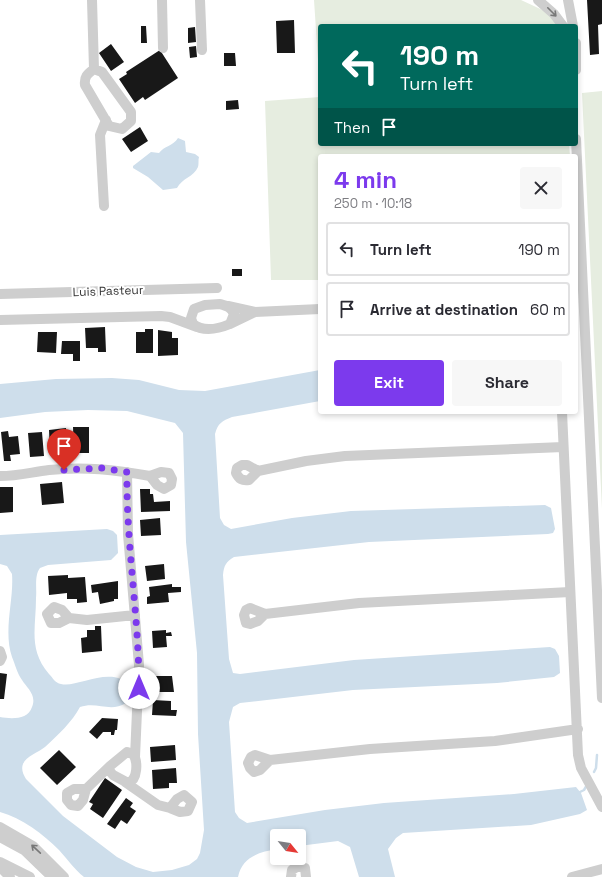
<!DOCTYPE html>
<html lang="en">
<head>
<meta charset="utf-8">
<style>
  :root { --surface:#fff; --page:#f7f7f7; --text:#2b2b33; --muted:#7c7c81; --line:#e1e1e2; --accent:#7c3aed }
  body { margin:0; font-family:"Space Grotesk",sans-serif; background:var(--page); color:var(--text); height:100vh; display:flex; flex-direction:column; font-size:15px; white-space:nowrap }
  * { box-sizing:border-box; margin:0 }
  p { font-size:13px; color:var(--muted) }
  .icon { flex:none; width:22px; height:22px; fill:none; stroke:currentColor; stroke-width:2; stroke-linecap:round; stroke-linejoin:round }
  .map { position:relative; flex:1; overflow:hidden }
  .details { position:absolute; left:318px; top:154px; width:260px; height:260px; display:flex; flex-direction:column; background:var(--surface); border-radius:4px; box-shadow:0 2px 6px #0003 }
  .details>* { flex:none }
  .guide { position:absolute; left:318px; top:24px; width:260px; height:122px; border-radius:4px; box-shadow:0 2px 6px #0003; background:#00695c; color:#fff; overflow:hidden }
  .needle { width:26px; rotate:120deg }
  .fabs { position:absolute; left:270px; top:829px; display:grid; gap:8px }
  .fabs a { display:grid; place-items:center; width:36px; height:36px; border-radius:4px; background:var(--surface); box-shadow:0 2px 6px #0003; font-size:20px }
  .pin { position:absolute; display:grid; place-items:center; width:34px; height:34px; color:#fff; margin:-41px -17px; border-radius:50% 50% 50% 0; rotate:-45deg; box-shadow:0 0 4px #0007 }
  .pin .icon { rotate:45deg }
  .me { position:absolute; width:44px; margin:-22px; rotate:0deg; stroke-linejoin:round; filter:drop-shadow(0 0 3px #0008) }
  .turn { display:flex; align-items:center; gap:14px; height:84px; padding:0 16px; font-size:18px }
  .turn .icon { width:52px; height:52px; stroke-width:2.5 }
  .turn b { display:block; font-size:28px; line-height:34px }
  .then { display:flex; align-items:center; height:38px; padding:0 16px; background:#0003; gap:8px; font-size:15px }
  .round { display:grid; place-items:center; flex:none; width:42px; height:42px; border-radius:4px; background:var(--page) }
  .summary { display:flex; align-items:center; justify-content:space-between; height:68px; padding:0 16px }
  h1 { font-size:24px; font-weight:700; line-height:30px; color:var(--accent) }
  .cta { display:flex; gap:8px; margin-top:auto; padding:8px 16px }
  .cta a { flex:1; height:46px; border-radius:4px; background:var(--accent); color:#fff; font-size:16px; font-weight:700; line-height:46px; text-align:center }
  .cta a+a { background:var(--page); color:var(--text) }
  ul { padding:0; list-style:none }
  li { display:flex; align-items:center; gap:12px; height:54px; margin:0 8px 6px; padding:0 8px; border:2px solid var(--line); border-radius:4px }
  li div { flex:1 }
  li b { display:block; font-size:15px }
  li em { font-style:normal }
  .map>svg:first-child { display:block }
  .green { fill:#e6ede0 }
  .water { fill:#cedeeb }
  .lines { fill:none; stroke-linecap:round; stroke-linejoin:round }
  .stream { stroke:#cedeeb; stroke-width:2.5 }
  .building { fill:#181818 }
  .minor { stroke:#cecece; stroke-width:10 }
  .oneway { stroke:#787878 }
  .route { stroke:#7c3aed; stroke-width:7; stroke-dasharray:0 12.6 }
  .labels { text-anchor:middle; stroke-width:4; stroke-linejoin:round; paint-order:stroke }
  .street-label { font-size:12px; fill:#313131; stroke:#fff }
</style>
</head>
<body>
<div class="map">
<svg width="602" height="877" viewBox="0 0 602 877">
  <rect width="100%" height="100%" fill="#fff"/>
  <path class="green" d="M314,0H521L549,13L557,26H320V90Z
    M602,91V509L582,93Z
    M320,97V144H569L570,156H320V280H271L265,101Z"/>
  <path class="water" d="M178,138L185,141L186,152L195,154L199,157C198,160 199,163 198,167C194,177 182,178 177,188L163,190L148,177L133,168V166L151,152L159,153C164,146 173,146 178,138Z
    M320,370V401L232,417C222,421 218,423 215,434L220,518L224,525L231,529L292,518L351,511L545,505L551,508L555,529L553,533L548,534L369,542L234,557C226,562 224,565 223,575L229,659L233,673L240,674L354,660L550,647L555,649L559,656L560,673L554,677L497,683L353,690L240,703L233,707L229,722L235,812L239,818L247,823L325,810L384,803L514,794L576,787L581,793L587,810L580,814L531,825L403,833L396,838L388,849L395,877H359L350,847L338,841L299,846V836H277V849C259,852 242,857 238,877H84C74,869 68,860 59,850C43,834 22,818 0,812V717C11,719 28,720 32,707C37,695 27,688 22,680C17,673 15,664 12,657C3,630 14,601 12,574L7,566L0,564V535L107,529L113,531L117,535L118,553L111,560L48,565L40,568C34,576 37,589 36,598C36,628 28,649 49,674C53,678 55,683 61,684C74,688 101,671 121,679C131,683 127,695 126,703C110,713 97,701 80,707C72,722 58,735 45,747C39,752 26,756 23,764C21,769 23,774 26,779L63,816L117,857L136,867L153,872L172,870L189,865L197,859L200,853L204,830L198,734L197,653L186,542L183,433L175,423L127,411L88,410L45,412L0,418V384L56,379L112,378L139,380L179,390L205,391Z"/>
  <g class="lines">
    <path class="stream" d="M594,772L596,768L597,755
      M578,793L584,790L587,785"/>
  </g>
  <path class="building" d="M587,0H602V24L598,25L599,54L590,55Z
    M294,20L295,53H277L276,21Z
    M141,26H146L147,43H141Z
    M195,27L196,42L188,43V28Z
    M111,44L124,62L111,71L99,53Z
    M196,46L197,57L190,58L189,47Z
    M160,50L178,78L145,100L143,97L135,103L119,79L127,74L126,72Z
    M224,53H235L236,66H224Z
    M238,100L239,109L226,110V101Z
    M140,127L148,141L131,152L122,139Z
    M232,269H242V276H232Z
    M105,327L106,352H98V348H86L85,328Z
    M145,329H153V353H136V332H145Z
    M158,330L172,332V338H178V355L158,356Z
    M38,332H57L56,353L37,352Z
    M62,341H80V361H73V354H61Z
    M73,427H89V453H74Z
    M66,428L68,451L50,452L49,430Z
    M8,431L9,437L18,436L20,454L10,455L11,461H4L1,432Z
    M42,432L44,456L30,457L28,433Z
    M62,482L64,503L42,505L40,484Z
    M0,487H13V512L0,513Z
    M140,489H150V494H153L154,502L170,501V511L141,512Z
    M160,518L161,535L141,536L140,520Z
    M164,564L165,579L147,581L145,566Z
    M68,575V578L85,577L87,602L77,603V599H67V593L49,595L48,576Z
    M118,581V599H114V601L100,604L98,592L92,593L91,585Z
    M172,584V587H181V592L168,593L169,602L147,604V597L150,596L149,587Z
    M95,626H101L102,651L82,653L81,638L87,637V630H95Z
    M166,630V633L171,632L172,636H166L167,647L153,648L152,631Z
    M0,673L7,674L4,699H0Z
    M156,676H172L174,692H152V688H156Z
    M153,700L171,701V710H177L176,716L152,715Z
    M102,718L118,719L117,730H115L114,735H111V732H103L97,739L89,732Z
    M175,745L176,760L151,762L150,747Z
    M59,750L76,767L57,785L40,768Z
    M176,768L177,783H169V788L153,789L152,770Z
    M105,778L122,790L103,818L90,809L93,804L89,802Z
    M126,798L133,803L130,807L136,811L127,824L121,820L115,829L107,824Z"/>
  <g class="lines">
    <path class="minor" d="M92,0L94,69
      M162,0L163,48
      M200,0L202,50
      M538,0L554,14L563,26
      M568,0L573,26
      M576,43V70
      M94,69L102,72L131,112V121L122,129L109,126L85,85C84,77 87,74 94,69Z
      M576,139L602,698
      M104,206L100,135L106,120
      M0,294L217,288
      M220,304C227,306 231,307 234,314L230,324C218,329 203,332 193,324L191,318L194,309L205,305Z
      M228,306L255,312L320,309
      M0,320L161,316L170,317L197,327
      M230,324L255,312
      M562,412L578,755L581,768L602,807
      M242,465H247L258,471L249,480C242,481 239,479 236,473L237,468Z
      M258,471L306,461L345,456L563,447
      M127,472L128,534L139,665L135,757
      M161,472L169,473L172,479L171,485L164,489L157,485L150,476Z
      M0,476C18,476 32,472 49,470C84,466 116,470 150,476
      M54,607L62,610L69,618L59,623H51L47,614Z
      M250,608L265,614L258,621L250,624L246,623L244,615L246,610Z
      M265,614L359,603L570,592
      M69,618L87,620L135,615
      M0,651L2,657L0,661
      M127,752L133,754C138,761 138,780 128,783L113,775L109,770L110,766Z
      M255,755L270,760L260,770L254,772L250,768L248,763L251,757Z
      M270,760L370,749L495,741L578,729
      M125,782L158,805L170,808
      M74,789H86L83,800L78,806L71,805L67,800V793Z
      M86,789L110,766
      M184,795L192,802L188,811L180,812L170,808L177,799Z
      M0,827L33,846L64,877
      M0,837L24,850L52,877
      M0,862L30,877
      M0,867L10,877
      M291,877L292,870L298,866L305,868L306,877
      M572,877L602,869"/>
  </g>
  <defs><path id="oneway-shaft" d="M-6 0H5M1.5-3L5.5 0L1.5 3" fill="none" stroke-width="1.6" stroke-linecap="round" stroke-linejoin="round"/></defs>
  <g class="oneway">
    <use href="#oneway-shaft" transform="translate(552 12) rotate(45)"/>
    <use href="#oneway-shaft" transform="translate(36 849) rotate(-137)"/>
  </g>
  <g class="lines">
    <path class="route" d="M64,470L101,468L127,472C126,544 139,616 139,688"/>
  </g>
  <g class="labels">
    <g class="street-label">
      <text transform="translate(108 291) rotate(-2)" y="4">Luis Pasteur</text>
    </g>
  </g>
</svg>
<div class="fabs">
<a><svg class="needle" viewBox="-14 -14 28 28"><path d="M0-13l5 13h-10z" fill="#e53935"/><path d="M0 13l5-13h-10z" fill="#7c7c81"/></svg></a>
</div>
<div class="pin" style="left:64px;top:470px;background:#d93025"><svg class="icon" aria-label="arrive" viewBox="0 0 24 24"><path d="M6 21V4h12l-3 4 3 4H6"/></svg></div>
<svg class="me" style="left:139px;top:688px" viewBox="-20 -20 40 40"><circle r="19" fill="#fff"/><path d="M0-13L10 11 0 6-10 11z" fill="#7c3aed"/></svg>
<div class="guide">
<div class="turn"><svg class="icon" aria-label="left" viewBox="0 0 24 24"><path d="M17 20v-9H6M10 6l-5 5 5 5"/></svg><div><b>190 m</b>Turn left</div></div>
<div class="then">Then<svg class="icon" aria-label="arrive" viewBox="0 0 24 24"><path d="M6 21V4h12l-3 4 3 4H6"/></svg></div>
</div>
<section class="details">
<div class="summary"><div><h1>4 min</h1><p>250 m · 10:18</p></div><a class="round"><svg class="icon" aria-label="close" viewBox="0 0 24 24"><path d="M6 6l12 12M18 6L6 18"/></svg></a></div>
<ul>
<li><svg class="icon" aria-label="left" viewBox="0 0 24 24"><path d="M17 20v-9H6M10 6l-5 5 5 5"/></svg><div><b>Turn left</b></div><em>190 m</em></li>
<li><svg class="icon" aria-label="arrive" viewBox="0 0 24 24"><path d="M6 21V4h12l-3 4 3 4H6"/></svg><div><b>Arrive at destination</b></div><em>60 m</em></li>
</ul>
<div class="cta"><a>Exit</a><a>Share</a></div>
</section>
</div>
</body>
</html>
